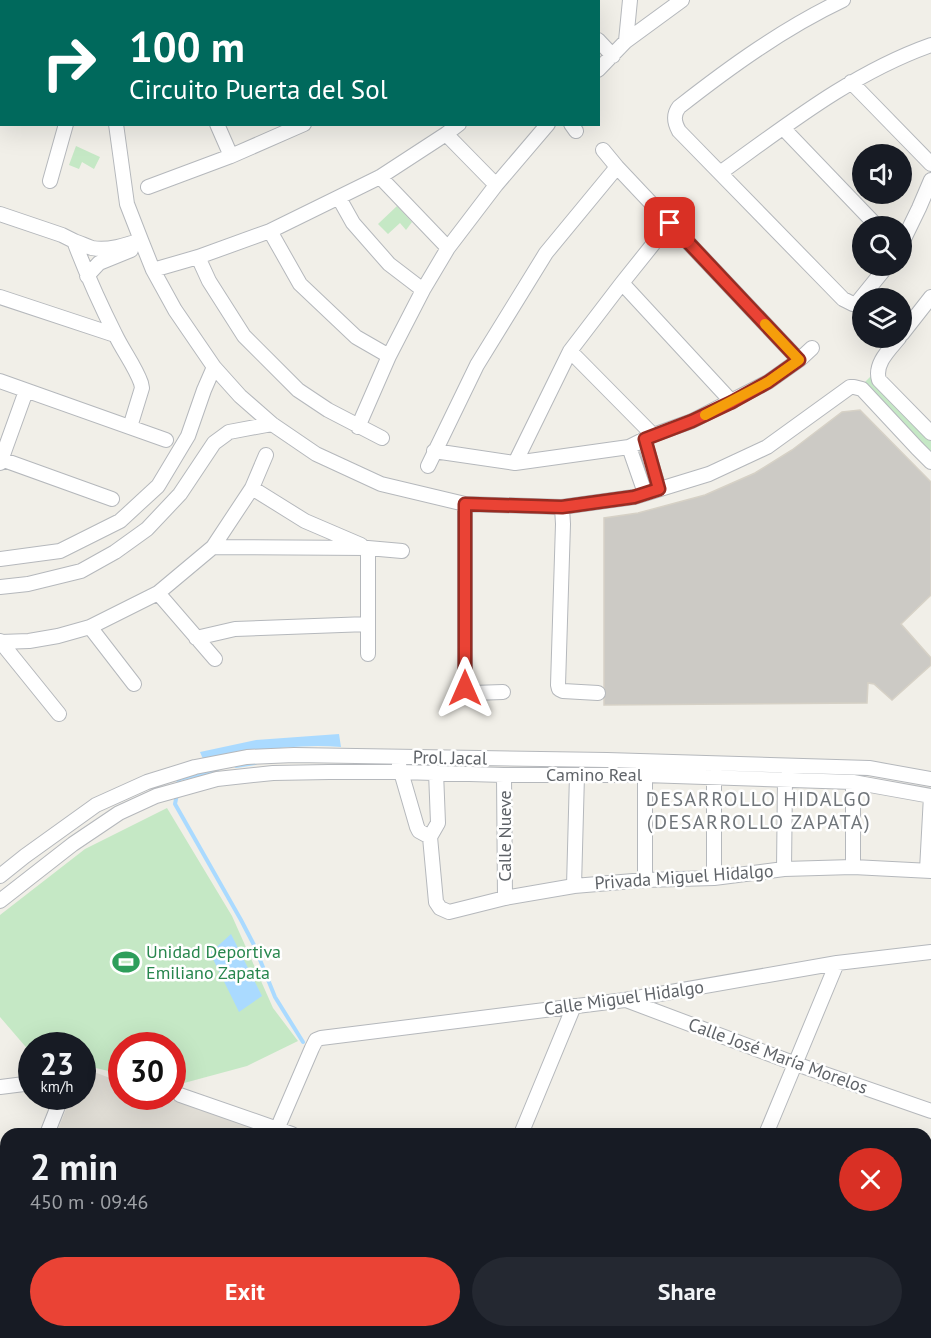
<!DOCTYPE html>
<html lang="en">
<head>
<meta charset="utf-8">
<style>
  :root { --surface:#171b24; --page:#242831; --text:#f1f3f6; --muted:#9ea1a6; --accent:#ea4335 }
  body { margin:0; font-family:"PT Sans",sans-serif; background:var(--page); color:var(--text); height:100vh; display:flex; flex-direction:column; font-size:22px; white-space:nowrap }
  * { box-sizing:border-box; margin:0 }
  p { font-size:20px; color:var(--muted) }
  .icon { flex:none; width:33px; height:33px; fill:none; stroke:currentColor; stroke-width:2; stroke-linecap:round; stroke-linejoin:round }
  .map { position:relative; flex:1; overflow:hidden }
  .details { position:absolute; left:0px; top:1128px; width:932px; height:210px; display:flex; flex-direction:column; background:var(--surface); border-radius:18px 18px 0 0; box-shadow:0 6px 24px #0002 }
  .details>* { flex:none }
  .hud { position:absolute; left:0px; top:0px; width:600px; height:126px; box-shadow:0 6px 24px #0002; background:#00695c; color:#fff; overflow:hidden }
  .buttons { position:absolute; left:852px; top:144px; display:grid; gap:12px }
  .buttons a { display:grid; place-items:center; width:60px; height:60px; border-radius:50%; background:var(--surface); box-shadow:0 6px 24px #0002; font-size:30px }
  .speed { position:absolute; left:18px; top:1032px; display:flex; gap:12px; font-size:30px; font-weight:700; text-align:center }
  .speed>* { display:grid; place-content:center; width:78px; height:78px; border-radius:50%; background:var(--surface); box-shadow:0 6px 24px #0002; line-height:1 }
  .speed small { font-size:15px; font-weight:400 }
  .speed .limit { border:9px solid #d22; background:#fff; color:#111 }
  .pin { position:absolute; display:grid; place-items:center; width:51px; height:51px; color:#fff; margin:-26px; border-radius:12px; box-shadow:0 3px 9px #0006 }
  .me { position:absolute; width:66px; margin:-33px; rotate:0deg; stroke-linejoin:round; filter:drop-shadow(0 0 4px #0008) }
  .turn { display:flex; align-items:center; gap:21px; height:126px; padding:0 30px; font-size:27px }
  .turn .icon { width:78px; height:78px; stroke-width:2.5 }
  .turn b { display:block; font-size:42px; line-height:51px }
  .round { display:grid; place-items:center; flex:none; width:63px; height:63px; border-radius:32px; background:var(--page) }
  .head { display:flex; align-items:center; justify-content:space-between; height:102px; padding:0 30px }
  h1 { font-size:36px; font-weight:700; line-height:45px }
  .cta { display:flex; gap:12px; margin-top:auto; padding:12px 30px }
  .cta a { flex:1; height:69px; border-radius:36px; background:var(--accent); color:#fff; font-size:24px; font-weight:700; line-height:69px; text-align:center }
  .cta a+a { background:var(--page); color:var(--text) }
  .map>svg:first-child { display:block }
  .education { fill:#e1ded6 }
  .green { fill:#c5e8c5 }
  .water { fill:#aadaff }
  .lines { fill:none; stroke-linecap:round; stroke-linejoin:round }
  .stream { stroke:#aadaff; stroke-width:4 }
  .building { fill:#cccac5; stroke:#d6d1c6; stroke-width:1.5 }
  .minor-casing { stroke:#b5b8bc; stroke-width:16 }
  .minor { stroke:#fff; stroke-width:14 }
  .route-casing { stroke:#982c22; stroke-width:15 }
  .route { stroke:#ea4335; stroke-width:10 }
  .slow { stroke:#f59e0b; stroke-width:10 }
  .labels { text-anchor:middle; stroke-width:5; stroke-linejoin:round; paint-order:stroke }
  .street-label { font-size:18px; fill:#5f6368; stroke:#fff }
  .leisure-label { font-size:18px; fill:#27864d; stroke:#fff; text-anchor:start }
  .neighbourhood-label { font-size:20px; letter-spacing:1.5px; fill:#70757a; stroke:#fff }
</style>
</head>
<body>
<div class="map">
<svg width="931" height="1338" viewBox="0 0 931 1338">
  <rect width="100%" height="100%" fill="#f1efe8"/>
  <path class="education" d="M83,1068L121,1082L122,1096L163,1097L262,1131L261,1134H56L71,1097L82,1096Z"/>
  <path class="green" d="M76,146L100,157L94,169L82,162L79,169L69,165Z
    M397,206L412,222L406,230L400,223L388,234L378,224Z
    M878,369L931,433V462L859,388Z
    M167,808L232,916L273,1008L298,1041L247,1066L173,1086L172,1046H122L121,1074L83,1065L82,1046H32L31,1053L0,1017V915L85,849Z"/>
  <path class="water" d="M339,734L341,747C295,743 248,752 203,759L200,752L256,740Z
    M231,934L262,996L239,1012L210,953Z"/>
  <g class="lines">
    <path class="stream" d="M236,766L255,763
      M178,786L179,779L217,770
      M177,794L175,804L241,920L254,945L275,997L303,1042"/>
  </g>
  <path class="building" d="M860,410L931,482V595L901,624L931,658V665L892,700L874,684L868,683L867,703L604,705V518L638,513L705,495L755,473L792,450L842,412Z"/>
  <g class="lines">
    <defs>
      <path id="minor" d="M72,0L79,2
        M231,0L233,2
        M447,0L449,2
        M563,0L564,2
        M843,0C784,28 730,67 679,107C673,115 674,122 679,131L843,299L853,304L857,303L887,266
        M18,2V0
        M132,2V0
        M359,2L361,0
        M483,2L484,0
        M598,40L613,56
        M626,41L630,0
        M0,66L2,61
        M598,70L626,41L682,0
        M851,82L931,164
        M116,124L127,204L141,240L153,270L175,310L214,367L240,396L272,424L316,454L381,484L465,504L562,507L634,497L709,474L767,447L850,387H854L862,389L917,448L931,462
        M217,124L231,156
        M571,124L576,131
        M783,128L877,226
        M446,134L496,185
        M603,150L617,167L799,360
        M720,173C787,125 852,73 931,45
        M380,177L448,248
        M50,181L66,124
        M148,187L231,156L304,124
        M339,198L353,223L389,264L423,290
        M0,214L62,235L74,241C86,273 100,304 115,334C123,351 135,366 141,383L142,388L130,427
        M270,231L300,284L356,337L389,356
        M74,241C80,243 86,246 92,248C108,251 126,245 141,240
        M902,243L919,208L931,180
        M198,257L209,281L244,336L298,390L328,410L382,438
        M153,270L198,257L270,231L380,177L446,134L459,124
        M87,276L99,263L131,250
        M622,283L732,402
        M0,297L115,335
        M902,334L931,297
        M899,338C889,350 874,364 879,380L931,433
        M570,351L653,435
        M0,381L166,440
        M358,427L389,356L423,290L448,248L496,185L548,124
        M644,439L659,489
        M629,447L645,493
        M434,451L515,463L629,447L653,435L692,421L768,382L799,360L812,348
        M1,459L112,499
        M0,463L26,391
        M515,463L570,351L622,283L670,223
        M428,466L477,365L546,253L617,167
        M252,488L305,521L361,545
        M465,504V688L467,691L473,693L503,692
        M562,507L563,524L558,685L559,689L563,691L598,693
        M213,547L368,548L402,551
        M0,559L60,551L120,521L158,486L188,436L204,390L214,367
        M0,587L28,584L81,571L115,552L147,529L180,494L214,443L229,432L272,424
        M158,593L215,659
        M90,627L134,684
        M196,638L235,629L368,624
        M0,641L59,714
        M0,642L29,641L58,636L90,627L158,593L213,547L252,488L266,455
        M368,654V548
        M399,765L417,827L419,831L430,837
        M436,772L438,823L430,837L436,902L440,908L449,912L505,898L574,886L645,880L714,878L784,869L853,867L931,871
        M504,775L505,898
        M853,782V867
        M784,869L785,779
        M927,870L931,796
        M0,876L25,856L96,805L147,782L195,767L247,757L294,755L607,760L869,768L931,779
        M714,878V777
        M645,880V775
        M574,886L577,775
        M0,901L73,844L119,813L156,796L217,779L273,773L329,772H400L504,775H645L853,782L931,796
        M626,1000L796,1064L931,1111
        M0,1087L32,1083
        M180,1095L292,1134
        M47,1134L62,1096
        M275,1134L312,1048L316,1040L321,1038L625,1000L837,963L931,952
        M521,1134L574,1006
        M766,1134L837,963
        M0,1242L6,1228
        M0,1281L6,1283
        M150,1332L168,1338
        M877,1332L895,1338
        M190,1338L192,1332
        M437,1338L439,1332
        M681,1338L683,1332
        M928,1338L931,1332"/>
    </defs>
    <use href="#minor" class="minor-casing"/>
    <use href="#minor" class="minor"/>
  </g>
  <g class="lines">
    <defs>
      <path id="route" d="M465,688V504L562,507L634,497L659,489L645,439L692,421L732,402L768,382L799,360L670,223"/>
    </defs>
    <use href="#route" class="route-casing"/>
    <use href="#route" class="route"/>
    <path class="slow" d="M705,415L768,382L799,360L765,324"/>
  </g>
  <defs>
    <symbol id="stadium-bare" viewBox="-9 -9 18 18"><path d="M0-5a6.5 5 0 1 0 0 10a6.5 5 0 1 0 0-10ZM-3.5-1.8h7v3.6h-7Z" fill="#2e9e5b" stroke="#fff" stroke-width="2.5" paint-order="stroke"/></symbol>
  </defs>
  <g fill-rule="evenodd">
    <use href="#stadium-bare" x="107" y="943" width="38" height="38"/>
  </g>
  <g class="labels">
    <g class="street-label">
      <text transform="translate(450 758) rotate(1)" y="6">Prol. Jacal</text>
      <text x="594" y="781">Camino Real</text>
      <text transform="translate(505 836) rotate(-90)" y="6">Calle Nueve</text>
      <text transform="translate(684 877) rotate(-4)" y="6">Privada Miguel Hidalgo</text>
      <text transform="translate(624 998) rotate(-8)" y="6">Calle Miguel Hidalgo</text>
      <text transform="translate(778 1056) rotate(20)" y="6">Calle José María Morelos</text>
    </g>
    <g class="leisure-label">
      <text x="146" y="958">Unidad Deportiva<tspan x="146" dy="21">Emiliano Zapata</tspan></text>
    </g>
    <g class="neighbourhood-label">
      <text x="759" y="806">DESARROLLO HIDALGO<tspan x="759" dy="23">(DESARROLLO ZAPATA)</tspan></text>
    </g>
  </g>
</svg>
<div class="buttons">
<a><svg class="icon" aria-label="sound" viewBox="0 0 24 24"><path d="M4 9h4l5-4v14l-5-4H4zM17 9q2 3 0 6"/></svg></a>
<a><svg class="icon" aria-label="search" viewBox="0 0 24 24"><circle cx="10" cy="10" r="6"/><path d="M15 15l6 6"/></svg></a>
<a><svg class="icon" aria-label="layers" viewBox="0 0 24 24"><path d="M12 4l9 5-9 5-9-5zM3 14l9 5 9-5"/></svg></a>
</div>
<div class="speed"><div>23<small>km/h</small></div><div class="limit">30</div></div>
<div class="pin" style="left:670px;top:223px;background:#d93025"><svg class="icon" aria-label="arrive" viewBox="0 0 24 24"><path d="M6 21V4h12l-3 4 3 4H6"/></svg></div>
<svg class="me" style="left:465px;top:688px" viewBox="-20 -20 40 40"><path d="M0-17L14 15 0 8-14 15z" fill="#ea4335" stroke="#fff" stroke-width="4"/></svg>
<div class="hud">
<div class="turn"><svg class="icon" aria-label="right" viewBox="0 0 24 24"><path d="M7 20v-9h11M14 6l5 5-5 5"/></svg><div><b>100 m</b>Circuito Puerta del Sol</div></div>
</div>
<section class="details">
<div class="head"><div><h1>2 min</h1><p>450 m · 09:46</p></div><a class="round" style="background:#d93025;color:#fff"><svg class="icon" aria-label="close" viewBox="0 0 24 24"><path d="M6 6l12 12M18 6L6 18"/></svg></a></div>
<div class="cta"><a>Exit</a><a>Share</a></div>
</section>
</div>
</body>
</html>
